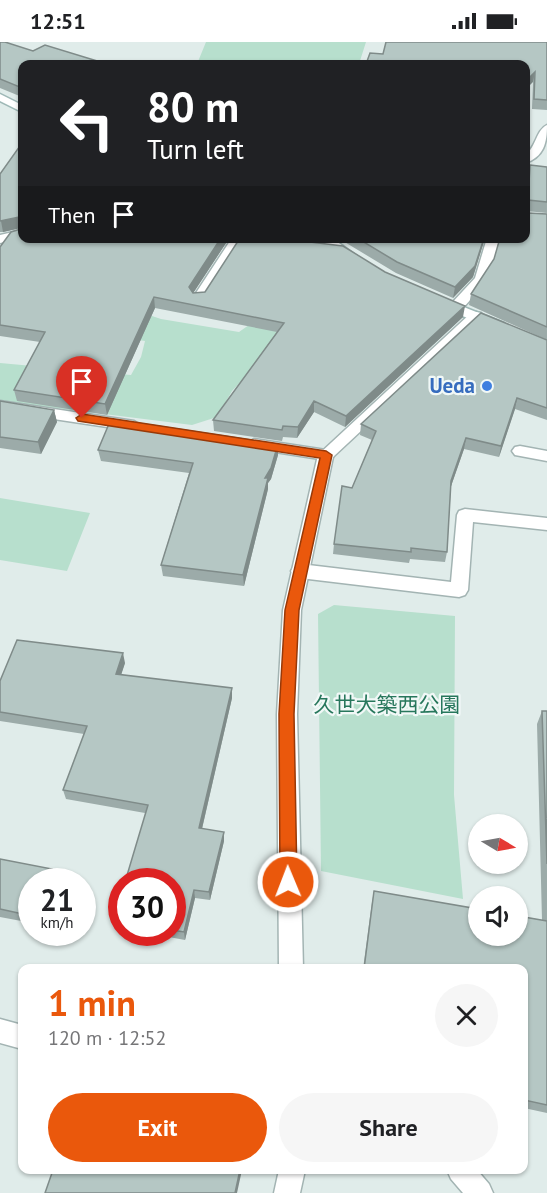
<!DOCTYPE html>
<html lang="en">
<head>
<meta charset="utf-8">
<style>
  :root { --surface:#fff; --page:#f6f6f6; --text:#202124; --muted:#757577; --accent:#ea580c }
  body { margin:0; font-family:"PT Sans","Noto Sans JP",sans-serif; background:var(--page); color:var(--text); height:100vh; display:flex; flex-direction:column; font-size:22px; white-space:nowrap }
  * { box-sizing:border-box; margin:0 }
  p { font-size:20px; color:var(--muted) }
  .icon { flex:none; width:33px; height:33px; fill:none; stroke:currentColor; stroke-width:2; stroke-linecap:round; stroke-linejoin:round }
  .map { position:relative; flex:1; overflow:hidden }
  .sheet { position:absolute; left:18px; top:922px; width:510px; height:210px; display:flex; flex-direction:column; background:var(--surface); border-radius:12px; box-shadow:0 2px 4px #0004 }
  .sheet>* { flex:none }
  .hud { position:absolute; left:18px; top:18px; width:512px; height:183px; border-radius:12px; box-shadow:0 2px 4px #0004; background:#202124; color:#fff; overflow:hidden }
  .needle { width:39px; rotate:100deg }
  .controls { position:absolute; left:468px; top:772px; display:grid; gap:12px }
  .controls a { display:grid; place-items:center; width:60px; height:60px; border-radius:50%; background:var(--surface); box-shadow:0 2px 4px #0004; font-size:30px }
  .speed { position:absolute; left:18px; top:826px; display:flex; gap:12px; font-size:30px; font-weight:700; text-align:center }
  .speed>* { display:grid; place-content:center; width:78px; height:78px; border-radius:50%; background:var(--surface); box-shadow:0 2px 4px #0004; line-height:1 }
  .speed small { font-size:15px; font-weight:400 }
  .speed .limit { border:9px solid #d22; background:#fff; color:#111 }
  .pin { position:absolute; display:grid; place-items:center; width:51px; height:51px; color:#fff; margin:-62px -26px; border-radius:50% 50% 50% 0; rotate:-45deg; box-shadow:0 0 6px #0007 }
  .pin .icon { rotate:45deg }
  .me { position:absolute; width:66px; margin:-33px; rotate:359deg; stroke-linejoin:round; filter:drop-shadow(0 0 4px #0008) }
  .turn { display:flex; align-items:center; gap:21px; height:126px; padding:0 30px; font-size:27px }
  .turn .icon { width:78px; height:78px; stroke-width:2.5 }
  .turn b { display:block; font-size:42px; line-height:51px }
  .then { display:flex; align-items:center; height:57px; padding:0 30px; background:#0003; gap:12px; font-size:22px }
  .round { display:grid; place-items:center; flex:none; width:63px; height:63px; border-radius:32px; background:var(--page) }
  .summary { display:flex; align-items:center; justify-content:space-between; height:102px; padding:0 30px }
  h1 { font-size:36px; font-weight:600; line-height:45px; color:var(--accent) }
  .primary-button { display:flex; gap:12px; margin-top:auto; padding:12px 30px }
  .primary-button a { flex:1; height:69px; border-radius:36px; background:var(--accent); color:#fff; font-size:24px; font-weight:600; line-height:69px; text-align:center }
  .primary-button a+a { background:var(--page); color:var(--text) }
  .status { display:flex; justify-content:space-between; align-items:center; height:42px; padding:0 30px; background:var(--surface); direction:ltr }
  .status svg { height:16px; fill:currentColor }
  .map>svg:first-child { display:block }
  .green { fill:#b7dfcd }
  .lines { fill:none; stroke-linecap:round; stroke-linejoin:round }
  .lane-casing { stroke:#a3b4b3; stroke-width:3 }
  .street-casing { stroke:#a3b4b3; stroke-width:3 }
  .secondary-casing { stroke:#9eb8b6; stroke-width:3 }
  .lane { fill:#fff; fill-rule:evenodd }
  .street { fill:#fff; fill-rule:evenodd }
  .secondary { fill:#fff; fill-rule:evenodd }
  .wall { fill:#9caba9 }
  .shaded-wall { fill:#7f8b89 }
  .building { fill:#b5c7c4; stroke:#7f8b89; stroke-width:1.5 }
  .route { fill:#ea580c; stroke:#983908; stroke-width:1.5 }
  .shop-dot { fill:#3f7fe0; stroke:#f1f8f7; stroke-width:2 }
  .labels { text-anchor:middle; stroke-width:4.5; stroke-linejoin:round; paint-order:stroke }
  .shop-label { font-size:21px; font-weight:bold; fill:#366cbe; stroke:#f1f8f7; text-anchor:end }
  .park-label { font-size:21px; fill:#27775c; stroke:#f1f8f7 }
</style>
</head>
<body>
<div class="status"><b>12:51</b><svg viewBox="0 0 49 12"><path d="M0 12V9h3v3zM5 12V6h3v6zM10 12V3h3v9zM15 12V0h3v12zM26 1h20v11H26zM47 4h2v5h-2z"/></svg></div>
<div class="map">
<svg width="547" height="1151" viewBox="0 0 547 1151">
  <rect width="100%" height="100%" fill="#e0ecea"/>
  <path class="green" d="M206,0H366L359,22H197Z
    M131,267L161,277L239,290L259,276L299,277L232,349L217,375L192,383L0,359V321L131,333L141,315L145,299L94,291Z
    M0,456L90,471L67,529L0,518Z
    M334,563L455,574L454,753L463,857L321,829L318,572Z"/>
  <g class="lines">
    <defs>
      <path id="lane" d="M232,196L244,197L204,260H194L192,257Z
        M0,359L134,379L142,384L134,389L0,369Z
        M254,397L326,408L332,409L334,413L332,417L326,418L249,406L246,402Z
        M520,404L547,409V419L515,413L512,409L515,405Z
        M465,467L547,476V488L473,480L468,548L465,553L459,555L300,536L294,534L291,529L294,524L300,522L451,540L457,473L459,469Z"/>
      <path id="street" d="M547,83C547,101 544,115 525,121V113C536,106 536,88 547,83Z
        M22,188V196L0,201V193Z
        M487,196H499C494,227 482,247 460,269H450L448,266L450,263L475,236Z
        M476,270L481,271L483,274L481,277L333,415L301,568L297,672L303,927H279L277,672L283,568L318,413L471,271Z
        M0,977L22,983V1007L0,1001Z
        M279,1128H305L300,1151H274Z
        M447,1128H477L489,1142L493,1151H463L451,1137Z"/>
      <path id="secondary" d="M0,52L22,63V70L0,59Z
        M317,196H332L358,215L356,218H348Z
        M441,256L504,281L506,284L504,287H494L436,263L434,260Z"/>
    </defs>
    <use href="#lane" class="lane-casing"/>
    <use href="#street" class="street-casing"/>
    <use href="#secondary" class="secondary-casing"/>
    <use href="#lane" class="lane"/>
    <use href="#street" class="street"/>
    <use href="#secondary" class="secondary"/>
  </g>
  <path class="wall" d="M0,0L22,22V55L0,46Z
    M547,0V68L532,67L533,40L383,12Z
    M22,101V196H228V198L193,251L385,230L463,275L345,385L314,370L297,396L283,395L282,399L214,389L213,378L277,290L155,266L107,373L17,359L14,348L40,300L0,294V205L21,186L3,190H0V132Z
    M530,123L547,125V171L526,169L528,134Z
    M527,171L547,172V298L469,263L471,252L494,217L526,175Z
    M292,196H319V200Z
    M338,196H485L473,235L453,256L396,231Z
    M547,298V378L515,367L499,415L464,407L451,444L447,510L445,520L410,517L409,521L333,512L334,502L352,446L372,398L360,393L361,382Z
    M0,359L54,368L57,380L41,412L0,406Z
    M98,408L278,413L271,437L268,441V447L244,544L163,534L161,523L189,431L101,419Z
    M125,621L121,633L232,656L202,787L224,799L210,858L195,856L185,898L147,891H172V840L145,771L66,757L63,748L84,692L0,679V639Z
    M542,669H547V1071L524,1066V927H363L372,860L374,849L542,878L537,682Z
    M0,817L56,836L55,840H32V881L0,875Z
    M122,851V886H116L114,878Z"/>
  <path class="shaded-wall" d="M535,30L533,40L525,48V40Z
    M19,175L21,186L3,190L1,179Z
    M221,196H228V198L190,256L189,245Z
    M484,196H485L473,235L453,256L455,245Z
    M154,255L155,266L107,373L105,362Z
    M465,264L463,275L345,385L346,374Z
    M517,356L515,367L499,415L501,404Z
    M314,359V370L297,396L298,385Z
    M54,368L57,380L41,412L38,400Z
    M466,396L464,407L449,450L451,439Z
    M278,402V413L271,437L268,441V447L244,544L243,533L265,436Z
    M123,611L125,621L118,642L116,632Z
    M232,646V656L200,795L199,786Z
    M224,790V799L210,858L209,850Z
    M52,827L56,836L55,840H48Z
    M194,848L195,856L185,898L184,890Z
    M240,1128H242L237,1151H235Z"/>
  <path class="building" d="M0,0H5L33,9L45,3L107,22H22V46L0,37Z
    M386,0H547V58L534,57L535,30L525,40V22H366L370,11L383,12Z
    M22,101V196H221L189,245L193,251L205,250L240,196H277L343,204L385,230L465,264L346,374L314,359L298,385L283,384L282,388L213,378L284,281L154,255L105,362L14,348L45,290L0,283V205L11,190L21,187L22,177L19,175L0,179V132Z
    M530,123L547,125V160L528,158Z
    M527,171L547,172V285L471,252L494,217L500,196H525V175H527Z
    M357,196H484L475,224L455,245L397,220Z
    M481,271L547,298V366L517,356L501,404L466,396L451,439L447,510L411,506V510L334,502L342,444L352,446L376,389L361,382Z
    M0,359L54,368L38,400L0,395Z
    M111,377L278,402L271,426L265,436H268L243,533L161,523L193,421L98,408Z
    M17,598L123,611L116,632L232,646L199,786L224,790L209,850L194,848L184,890L172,888V840H125L148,763L63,748L87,684L0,670V639Z
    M542,669H547V822Z
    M0,817L52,827L48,840H32V874L0,867Z
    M374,849L478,867V894H518V874L547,879V1063L524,1058V927H364Z
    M122,851V879L114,878Z
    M53,1128H240L235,1151H45Z"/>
  <path class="route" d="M82,372L326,409L332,413L299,568L294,672L297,840L294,846L288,848L283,846L280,840L279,672L285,568L320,416L78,379L76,376Z"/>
  <circle class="shop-dot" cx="487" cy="344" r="6"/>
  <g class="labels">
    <g class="shop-label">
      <text x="475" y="351">Ueda</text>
    </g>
    <g class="park-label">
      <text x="387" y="670">久世大築西公園</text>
    </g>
  </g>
</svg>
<div class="controls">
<a><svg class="needle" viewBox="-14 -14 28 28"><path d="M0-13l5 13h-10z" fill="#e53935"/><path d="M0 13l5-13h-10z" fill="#757577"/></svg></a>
<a><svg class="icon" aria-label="sound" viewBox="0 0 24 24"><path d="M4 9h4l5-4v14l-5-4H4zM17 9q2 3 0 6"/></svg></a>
</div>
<div class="speed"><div>21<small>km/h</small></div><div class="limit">30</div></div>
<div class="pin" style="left:82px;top:376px;background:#d93025"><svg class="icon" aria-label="arrive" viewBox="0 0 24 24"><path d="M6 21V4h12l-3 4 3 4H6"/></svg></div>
<svg class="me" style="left:288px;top:840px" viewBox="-20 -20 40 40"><circle r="17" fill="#ea580c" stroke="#fff" stroke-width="3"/><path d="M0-11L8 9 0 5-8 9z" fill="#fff"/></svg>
<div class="hud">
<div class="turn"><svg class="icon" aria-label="left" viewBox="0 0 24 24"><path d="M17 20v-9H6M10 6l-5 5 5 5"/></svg><div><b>80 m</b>Turn left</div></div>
<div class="then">Then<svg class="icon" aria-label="arrive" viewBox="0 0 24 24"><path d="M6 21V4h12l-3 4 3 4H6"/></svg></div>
</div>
<section class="sheet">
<div class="summary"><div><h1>1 min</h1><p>120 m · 12:52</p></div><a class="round"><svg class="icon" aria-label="close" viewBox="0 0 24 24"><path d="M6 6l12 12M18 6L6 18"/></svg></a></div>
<div class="primary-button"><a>Exit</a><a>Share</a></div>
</section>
</div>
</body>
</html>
